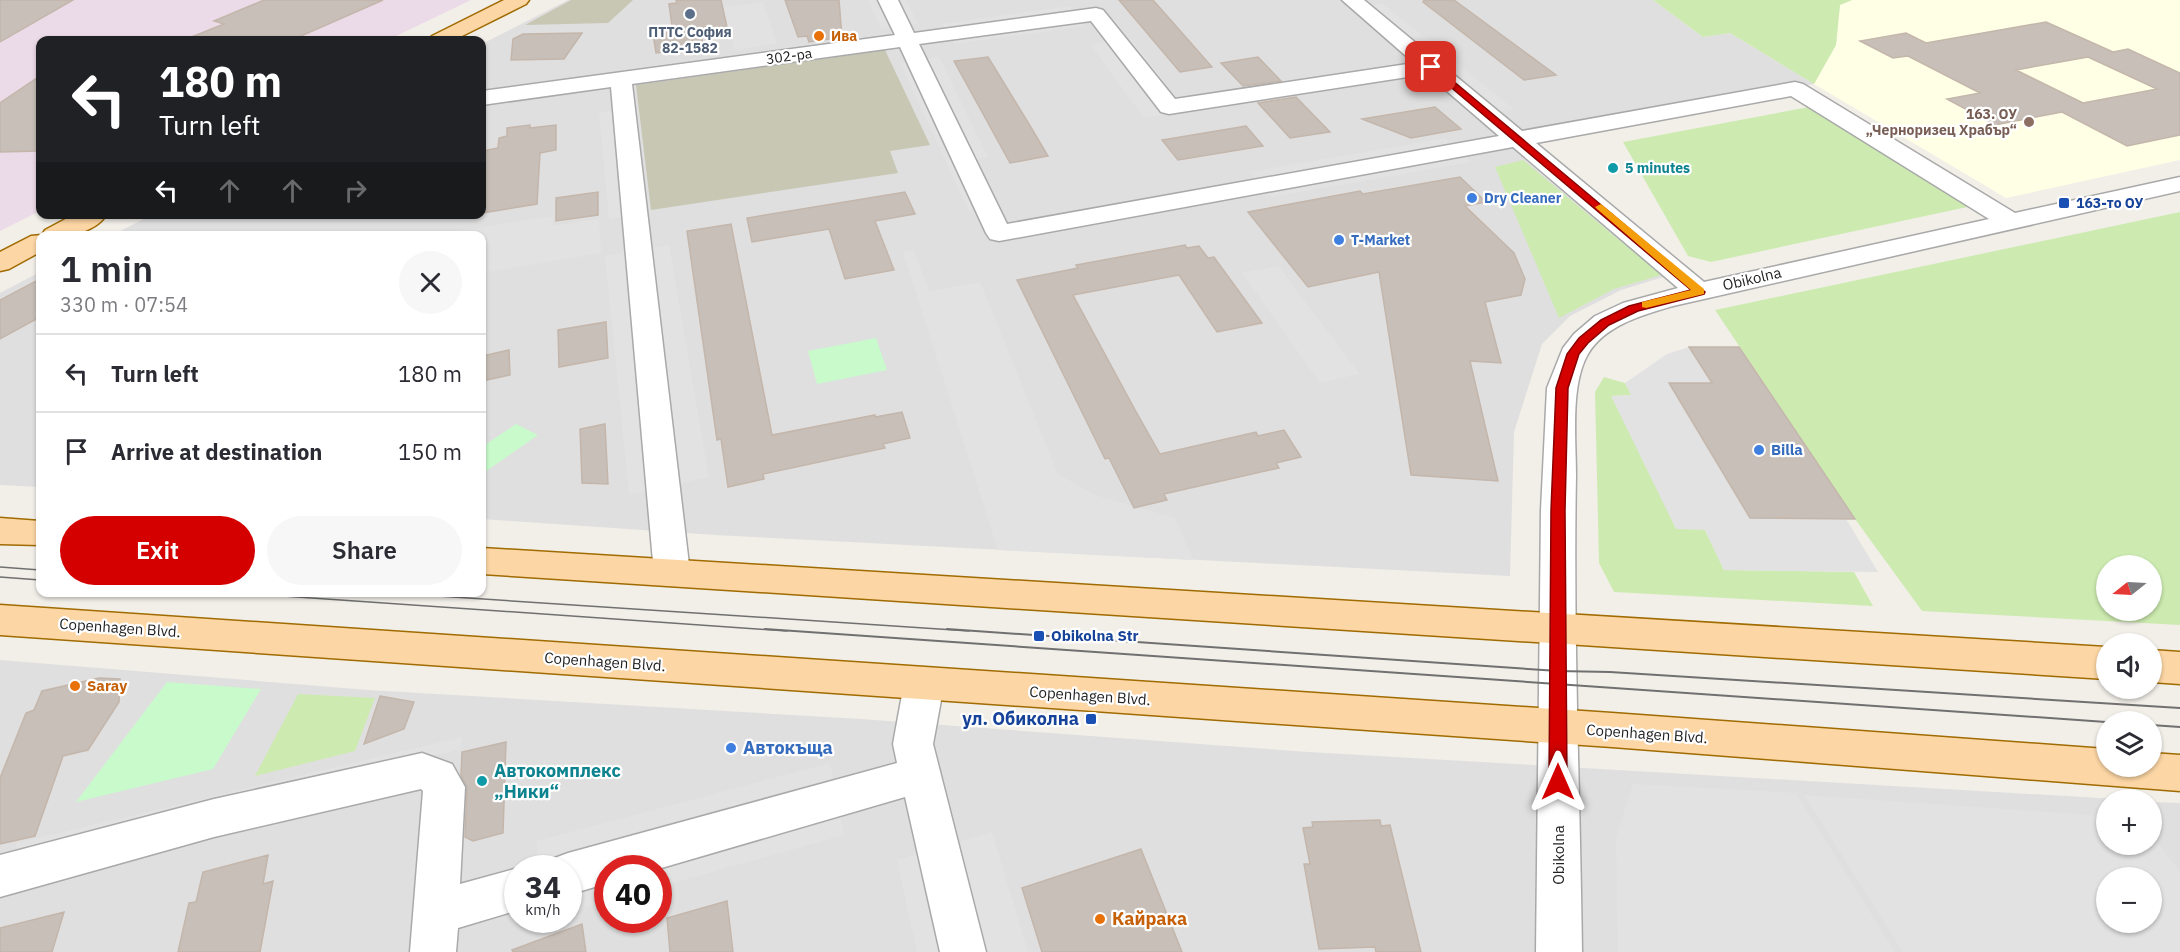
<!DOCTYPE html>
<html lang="en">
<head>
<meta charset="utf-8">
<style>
  :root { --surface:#fff; --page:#f7f7f7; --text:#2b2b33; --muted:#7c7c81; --line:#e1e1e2; --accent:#d40000 }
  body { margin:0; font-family:"IBM Plex Sans",sans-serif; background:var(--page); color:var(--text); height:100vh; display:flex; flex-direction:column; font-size:22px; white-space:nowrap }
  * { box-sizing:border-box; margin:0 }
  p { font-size:20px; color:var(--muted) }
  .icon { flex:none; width:33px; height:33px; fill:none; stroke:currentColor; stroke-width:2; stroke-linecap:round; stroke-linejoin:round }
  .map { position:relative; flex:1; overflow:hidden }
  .details { position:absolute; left:36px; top:231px; width:450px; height:366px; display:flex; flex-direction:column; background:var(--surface); border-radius:12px; box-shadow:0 2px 4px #0004 }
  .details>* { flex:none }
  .hud { position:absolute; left:36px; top:36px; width:450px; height:183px; border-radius:12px; box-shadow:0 2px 4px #0004; background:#202124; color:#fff; overflow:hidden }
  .needle { width:39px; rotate:252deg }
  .fabs { position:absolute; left:2096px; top:555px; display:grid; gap:12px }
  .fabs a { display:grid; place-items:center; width:66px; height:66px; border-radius:50%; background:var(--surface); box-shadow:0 2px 4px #0004; font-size:30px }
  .speed { position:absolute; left:504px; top:855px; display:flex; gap:12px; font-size:30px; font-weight:700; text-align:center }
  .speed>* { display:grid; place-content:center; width:78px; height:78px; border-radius:50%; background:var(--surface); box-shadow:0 2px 4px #0004; line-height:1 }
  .speed small { font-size:15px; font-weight:400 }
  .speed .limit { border:9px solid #d22; background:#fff; color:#111 }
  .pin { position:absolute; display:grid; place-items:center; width:51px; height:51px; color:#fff; margin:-26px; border-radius:12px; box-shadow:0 3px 9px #0006 }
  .me { position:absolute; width:66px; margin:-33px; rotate:0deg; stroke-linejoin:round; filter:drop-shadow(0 0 4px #0008) }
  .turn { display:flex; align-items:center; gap:21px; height:126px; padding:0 24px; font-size:27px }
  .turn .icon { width:78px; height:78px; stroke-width:2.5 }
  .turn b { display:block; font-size:42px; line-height:51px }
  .lanes { display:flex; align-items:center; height:57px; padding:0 24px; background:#0003; justify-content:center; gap:30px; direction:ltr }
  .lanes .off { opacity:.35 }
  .round { display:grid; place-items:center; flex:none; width:63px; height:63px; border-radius:32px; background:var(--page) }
  .overview { display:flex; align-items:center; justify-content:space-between; height:102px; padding:0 24px }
  h1 { font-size:36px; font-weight:600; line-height:45px }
  .button { display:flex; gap:12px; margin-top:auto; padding:12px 24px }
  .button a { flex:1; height:69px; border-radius:36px; background:var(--accent); color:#fff; font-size:24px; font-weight:600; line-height:69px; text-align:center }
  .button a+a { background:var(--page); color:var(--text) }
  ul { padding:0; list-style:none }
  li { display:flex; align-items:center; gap:18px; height:78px; padding:0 24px; border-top:2px solid var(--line) }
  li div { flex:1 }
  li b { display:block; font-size:22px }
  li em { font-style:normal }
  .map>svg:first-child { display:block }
  .residential { fill:#e0dfdf; fill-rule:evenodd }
  .industrial { fill:#ebdbe8 }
  .education { fill:#ffffe5 }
  .construction { fill:#c7c7b4 }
  .grass { fill:#cdebb0; fill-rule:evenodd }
  .park { fill:#c8facc }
  .parking { fill:#e2e2e2; fill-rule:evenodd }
  .building { fill:#c7bfb8; stroke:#c4b6ab; stroke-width:1.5; fill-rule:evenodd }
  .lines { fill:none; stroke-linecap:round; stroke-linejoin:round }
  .minor-casing { stroke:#a9a9a9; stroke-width:3 }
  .major-casing { stroke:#a06b00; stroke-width:3 }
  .minor { fill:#fff; fill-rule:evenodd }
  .major { fill:#fcd6a4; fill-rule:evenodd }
  .tram-far1 { stroke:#707070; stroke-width:1.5 }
  .tram { stroke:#707070; stroke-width:2 }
  .route { fill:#d40000; stroke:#8a0000; stroke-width:1.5 }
  .slow { fill:#f59e0b }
  .service-dot { fill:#5c6f8a; stroke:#fff; stroke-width:2 }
  .food-dot { fill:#e8710a; stroke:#fff; stroke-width:2 }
  .education-dot { fill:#8d6e63; stroke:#fff; stroke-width:2 }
  .culture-dot { fill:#0f9aa8; stroke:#fff; stroke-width:2 }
  .shop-dot { fill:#3f7fe0; stroke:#fff; stroke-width:2 }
  .transit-dot { fill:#1a4fb4; stroke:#fff; stroke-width:2 }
  .labels { text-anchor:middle; stroke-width:4.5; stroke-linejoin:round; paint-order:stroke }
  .far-service-label { font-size:14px; font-weight:bold; fill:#4e5e75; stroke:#fff }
  .far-food-label { font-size:14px; font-weight:bold; fill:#c56008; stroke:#fff; text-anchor:start }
  .far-street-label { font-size:14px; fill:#222; stroke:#fff }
  .far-education-label { font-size:14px; font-weight:bold; fill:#785e54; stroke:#fff; text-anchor:end }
  .far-culture-label { font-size:14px; font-weight:bold; fill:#0d838f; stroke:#fff; text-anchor:start }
  .far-shop-label { font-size:14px; font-weight:bold; fill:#366cbe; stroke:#fff; text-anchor:start }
  .far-transit-label { font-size:14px; font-weight:bold; fill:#164399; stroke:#fff; text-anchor:start }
  .street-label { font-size:15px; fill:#222; stroke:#fff }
  .shop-label { font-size:15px; font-weight:bold; fill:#366cbe; stroke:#fff; text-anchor:start }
  .transit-label { font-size:15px; font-weight:bold; fill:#164399; stroke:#fff; text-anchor:start }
  .food-label { font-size:15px; font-weight:bold; fill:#c56008; stroke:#fff; text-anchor:start }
  .near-transit-label { font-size:18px; font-weight:bold; fill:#164399; stroke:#fff; text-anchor:end }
  .near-shop-label { font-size:18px; font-weight:bold; fill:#366cbe; stroke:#fff; text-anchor:start }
  .near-culture-label { font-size:18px; font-weight:bold; fill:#0d838f; stroke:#fff; text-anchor:start }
  .near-food-label { font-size:18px; font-weight:bold; fill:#c56008; stroke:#fff; text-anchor:start }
</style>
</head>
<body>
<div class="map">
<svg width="2180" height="952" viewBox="0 0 2180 952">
  <rect width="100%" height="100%" fill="#f2efe9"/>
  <path class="residential" d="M568,0H1653L1703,37L1730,33L1814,84L1508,138L1670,275L1621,290L1570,316L1542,344L1514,432L1510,576L715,535L482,519V236H111L151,215L482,214V44Z
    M40,272V487L0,485V293Z
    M0,660L368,690L861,719L1309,752L2117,799L2106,800V844H2151V802L2180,803V952H0ZM518,868H568V920H518ZM608,868H658V920H608ZM2106,878H2151V922H2106Z"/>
  <path class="industrial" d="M0,0H471L388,40H40V211L0,231Z"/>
  <path class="education" d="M1852,0H2180V160L2006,198L1814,84L1836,45L1840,5Z"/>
  <path class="construction" d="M571,0H633L608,23L525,25Z
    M885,50L930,145L890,151L898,173L651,210L636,85Z"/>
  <path class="grass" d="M1653,0H1852L1840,5L1836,45L1814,84L1730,33L1703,37Z
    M1809,107L1972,206L1711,262L1688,256L1623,142Z
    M1523,160L1661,275L1614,289L1559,318L1495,167Z
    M2180,212V625L1922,611L1855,519L1715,310ZM2106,566H2151V610H2106Z
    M1604,377L1625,383L1632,395L1612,396L1705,530L1724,570L1854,572L1873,606L1614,592L1599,563L1595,392Z
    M298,694L375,698L355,751L255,776Z"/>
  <path class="park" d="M876,338L887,370L817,384L808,351Z
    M516,424L538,435L482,474V447Z
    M167,682L261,689L213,769L76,802Z"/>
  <path class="parking" d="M868,0H906L918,24L881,28Z
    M763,2L777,44L734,50L723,7Z
    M1382,3L1514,109L1496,112L1365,5Z
    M1070,6L1085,26L954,44L942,24Z
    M871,36L873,41L661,70L660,65Z
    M1131,39L1164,81L1142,84L1165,115L1144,118L1090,44Z
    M939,57L988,157L961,161L982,209L969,211L900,63Z
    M616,110L628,216L609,219L599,113Z
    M1445,138L1471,162L1272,197L1250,172Z
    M553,216V226L599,219L601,253L482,273V236L431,235Z
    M669,245L709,477L629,495L605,256Z
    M914,250L929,291L980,282L1058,474L1095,495L1175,518L1193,560L998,550L903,252Z
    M1278,266L1360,374L1320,383L1242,273Z
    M1689,347L1712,383L1669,384L1750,518L1846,519L1878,572L1724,570L1705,530L1676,529L1611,396L1631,395L1625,383L1667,354Z
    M462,737L461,749L12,858L17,843Z
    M830,763L844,835L659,887L658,868H608L607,901L569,912L568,868H537V841Z
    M1633,784L1796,793L1895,952H1618L1616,837Z
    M1804,795L2106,816V844H2151V835L2180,872V952H1903ZM2106,878H2151V922H2106Z
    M992,832L1028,952H917L897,860Z"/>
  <path class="building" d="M0,0H73L0,42Z
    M264,0H383L292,40H184L224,24L214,21Z
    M676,0H721L727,27L700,30L703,44L682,47V50L656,53L652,28L672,26L669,4L677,3Z
    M785,0H839L842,37L809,42L807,36L798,37Z
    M1119,0H1153L1212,67L1180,72Z
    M1424,0H1454L1556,75L1524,80L1423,2Z
    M2046,22L2113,52L2128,49L2180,73V135L2127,146L2062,112L1995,125L1947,99L1980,93L1908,56L1893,58L1860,41L1906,33L1926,43ZM2088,57L2157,89L2083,103L2016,70Z
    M582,33L564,59L511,60L513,39L523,34Z
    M988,57L1029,124L1048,156L1010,163L954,61Z
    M1258,57L1281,81L1243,86L1221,63Z
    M40,76V151L0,152V103Z
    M1296,97L1330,132L1290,138L1258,103Z
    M1435,107L1461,129L1411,138L1362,119Z
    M530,125V128L556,125V150L540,153L537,204L482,213V151L498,148L499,138L507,136V128Z
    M1246,126L1263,146L1178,160L1162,140Z
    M1460,177L1486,202L1465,206L1514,253L1525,279L1521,295L1485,302L1501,363L1470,361L1498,481L1411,475L1379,272L1308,287L1248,212L1360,191L1363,194Z
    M598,192V215L556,221V198Z
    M905,192L915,214L875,221L894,270L845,279L829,229L752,242L747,218Z
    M731,224L772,435L875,415V417L902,412L910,438L883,444L885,448L763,474L764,479L728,487L721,439L717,440L687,231Z
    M1185,245L1187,248L1199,246L1208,258L1214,257L1262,323L1217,332L1179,275L1073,295L1134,408L1160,454L1256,432L1258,436L1284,430L1301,457L1276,463L1279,468L1164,494L1167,500L1134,508L1109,458L1105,459L1017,280L1078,268L1076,265Z
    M40,279V317L0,339V300Z
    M606,322L608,358L559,367L558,330Z
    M1689,347H1739L1855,519L1750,518L1669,383H1712Z
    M509,350L510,375L482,381V356Z
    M605,424L608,484L582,483L580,429Z
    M99,678L120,679L119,702L88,750L63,756L35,836L0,844V778L26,713L34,710L42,691Z
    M380,696L414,702L404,729L364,744Z
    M506,742L503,833L473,841L465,837L467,787L461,775L462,752Z
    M1380,820L1381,826L1390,825L1421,952H1376L1375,947L1319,949L1304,864H1310L1303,828L1313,827L1312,822Z
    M1141,849L1182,952H1042L1022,888Z
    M268,855L263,884L273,881L260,952H178L189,903L196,902L203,872Z
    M727,901L733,952H670L667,918Z
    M64,912L52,952H0V928Z
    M582,924L586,952H513L512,950Z"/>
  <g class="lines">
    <defs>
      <path id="minor" d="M878,0H898L914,33L1096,8L1103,10L1175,99L1414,63L1342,0H1364L1522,131L1795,82L1803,84L2015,213L2180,177V191L1673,306C1643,315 1605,325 1588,354C1570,385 1576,440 1576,475C1573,634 1580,793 1582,952H1536L1541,510L1547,388L1563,348L1574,334L1595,316L1623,303L1678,288L1513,147L999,241L990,239L986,233L900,47L632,84L690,573L685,583L672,586L659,583L654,573L611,87L482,105V91L895,35ZM1091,21L1161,112L1169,114L1427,74L1499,136L1007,224L919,44ZM1791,96L1989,219L1704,282L1536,143Z
        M924,668L938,673L944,684L933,744L986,952H940L905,797L658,869L608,868V883L568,895V868H548L552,859L568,853L897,763L893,744L904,684L910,673Z
        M422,753L452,764L465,787L460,884L518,868H520H518V910L458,928L456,952H410L423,791L421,789L214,837L0,897V855L214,799Z"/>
      <path id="major" d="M504,0H529L526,4L454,40H429L432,36Z
        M75,214H107C93,236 63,236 40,236V252L9,269L0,271V252L31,236L42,235L45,230Z
        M0,518L40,521V545L0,544Z
        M482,548L2106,647V679L482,574Z
        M0,605L1612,713L2106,749V766H2151V753L2180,755V791L1612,747L0,635Z
        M2151,650L2180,652V684L2151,682Z"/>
    </defs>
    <use href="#minor" class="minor-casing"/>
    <use href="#major" class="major-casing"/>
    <use href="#minor" class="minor"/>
    <use href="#major" class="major"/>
    <path class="tram-far1" d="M0,567L40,570
      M0,577L40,580
      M226,592L787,631
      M377,592L969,631"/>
    <path class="tram" d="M765,629L2106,722
      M947,629L1558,671L1610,672L2180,708
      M2151,725L2180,727"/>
  </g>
  <path class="route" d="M1428,65H1434L1705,292L1704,294L1638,311L1609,325L1588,343L1579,354L1568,388L1565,510L1567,782L1564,787L1558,789L1552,787L1549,782L1551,510L1556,388L1567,354L1579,338L1601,320L1629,306L1691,290L1428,68Z"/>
  <path class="slow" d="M1601,204L1704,289V294L1646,308L1642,307V302L1691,290L1597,209L1595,207Z"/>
  <circle class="service-dot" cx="690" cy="14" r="6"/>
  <g class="food-dot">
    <circle cx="819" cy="36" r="6"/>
    <circle cx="75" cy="686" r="6"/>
    <circle cx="1100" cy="919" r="6"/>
  </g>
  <circle class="education-dot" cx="2029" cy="122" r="6"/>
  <g class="culture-dot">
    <circle cx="1613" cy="168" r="6"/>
    <circle cx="482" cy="781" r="6"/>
  </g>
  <g class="shop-dot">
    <circle cx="1472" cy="198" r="6"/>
    <circle cx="1339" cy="240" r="6"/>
    <circle cx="1759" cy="450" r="6"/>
    <circle cx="731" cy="748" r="6"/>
  </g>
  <g class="transit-dot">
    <rect x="2058" y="197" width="12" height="12" rx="3"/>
    <rect x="1033" y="630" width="12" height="12" rx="3"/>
    <rect x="1085" y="713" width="12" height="12" rx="3"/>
  </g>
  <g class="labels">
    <g class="far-service-label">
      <text x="690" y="37">ПТТС София<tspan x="690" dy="16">82-1582</tspan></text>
    </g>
    <g class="far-food-label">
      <text x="831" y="41">Ива</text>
    </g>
    <g class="far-street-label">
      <text transform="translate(789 56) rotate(-8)" y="5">302-ра</text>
    </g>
    <g class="far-education-label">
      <text x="2017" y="119">163. ОУ<tspan x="2017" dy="16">„Черноризец Храбър“</tspan></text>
    </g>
    <g class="far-culture-label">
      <text x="1625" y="173">5 minutes</text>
    </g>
    <g class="far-shop-label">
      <text x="1484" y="203">Dry Cleaner</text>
      <text x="1351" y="245">T-Market</text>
    </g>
    <g class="far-transit-label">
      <text x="2076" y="208">163-то ОУ</text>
    </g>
    <g class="street-label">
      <text transform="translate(1752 279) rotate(-13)" y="5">Obikolna</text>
      <text transform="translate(120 628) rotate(4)" y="5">Copenhagen Blvd.</text>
      <text transform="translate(605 662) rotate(4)" y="5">Copenhagen Blvd.</text>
      <text transform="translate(1090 696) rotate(4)" y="5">Copenhagen Blvd.</text>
      <text transform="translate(1647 734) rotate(4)" y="5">Copenhagen Blvd.</text>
      <text transform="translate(1559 855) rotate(-90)" y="5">Obikolna</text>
    </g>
    <g class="shop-label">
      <text x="1771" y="455">Billa</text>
    </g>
    <g class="transit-label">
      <text x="1051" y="641">Obikolna Str</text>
    </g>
    <g class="food-label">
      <text x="87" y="691">Saray</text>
    </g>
    <g class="near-transit-label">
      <text x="1079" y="725">ул. Обиколна</text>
    </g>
    <g class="near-shop-label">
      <text x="743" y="754">Автокъща</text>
    </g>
    <g class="near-culture-label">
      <text x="494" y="777">Автокомплекс<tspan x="494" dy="21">„Ники“</tspan></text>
    </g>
    <g class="near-food-label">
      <text x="1112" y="925">Кайрака</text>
    </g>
  </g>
</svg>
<div class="fabs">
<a><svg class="needle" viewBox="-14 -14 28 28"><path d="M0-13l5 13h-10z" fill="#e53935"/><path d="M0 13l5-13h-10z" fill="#7c7c81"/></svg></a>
<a><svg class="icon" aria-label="sound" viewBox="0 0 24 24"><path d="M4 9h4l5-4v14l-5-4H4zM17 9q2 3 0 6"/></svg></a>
<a><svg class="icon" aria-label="layers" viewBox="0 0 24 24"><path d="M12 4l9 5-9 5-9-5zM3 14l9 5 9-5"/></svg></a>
<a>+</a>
<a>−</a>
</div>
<div class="speed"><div>34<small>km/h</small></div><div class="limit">40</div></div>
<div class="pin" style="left:1431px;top:67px;background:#d93025"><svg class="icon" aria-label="arrive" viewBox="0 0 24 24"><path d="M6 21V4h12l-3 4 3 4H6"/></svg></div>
<svg class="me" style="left:1558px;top:782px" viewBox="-20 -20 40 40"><path d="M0-17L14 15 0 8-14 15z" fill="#d40000" stroke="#fff" stroke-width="4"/></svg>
<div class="hud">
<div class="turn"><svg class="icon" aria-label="left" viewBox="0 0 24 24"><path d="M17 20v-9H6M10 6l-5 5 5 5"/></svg><div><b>180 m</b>Turn left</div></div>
<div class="lanes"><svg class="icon" aria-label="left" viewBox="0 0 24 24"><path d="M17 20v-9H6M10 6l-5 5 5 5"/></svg><svg class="icon off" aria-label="ahead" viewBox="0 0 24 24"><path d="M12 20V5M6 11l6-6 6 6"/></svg><svg class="icon off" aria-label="ahead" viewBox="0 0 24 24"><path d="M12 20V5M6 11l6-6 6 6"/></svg><svg class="icon off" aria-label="right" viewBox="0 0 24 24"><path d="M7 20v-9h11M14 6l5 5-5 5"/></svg></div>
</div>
<section class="details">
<div class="overview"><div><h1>1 min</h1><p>330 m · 07:54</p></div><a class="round"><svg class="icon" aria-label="close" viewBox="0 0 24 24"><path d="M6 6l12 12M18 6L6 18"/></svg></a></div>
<ul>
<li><svg class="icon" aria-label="left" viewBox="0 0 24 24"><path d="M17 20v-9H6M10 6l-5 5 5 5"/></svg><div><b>Turn left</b></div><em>180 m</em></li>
<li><svg class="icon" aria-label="arrive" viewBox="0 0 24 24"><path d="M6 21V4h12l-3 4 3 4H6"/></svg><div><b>Arrive at destination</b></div><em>150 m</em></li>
</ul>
<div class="button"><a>Exit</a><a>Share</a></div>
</section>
</div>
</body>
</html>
